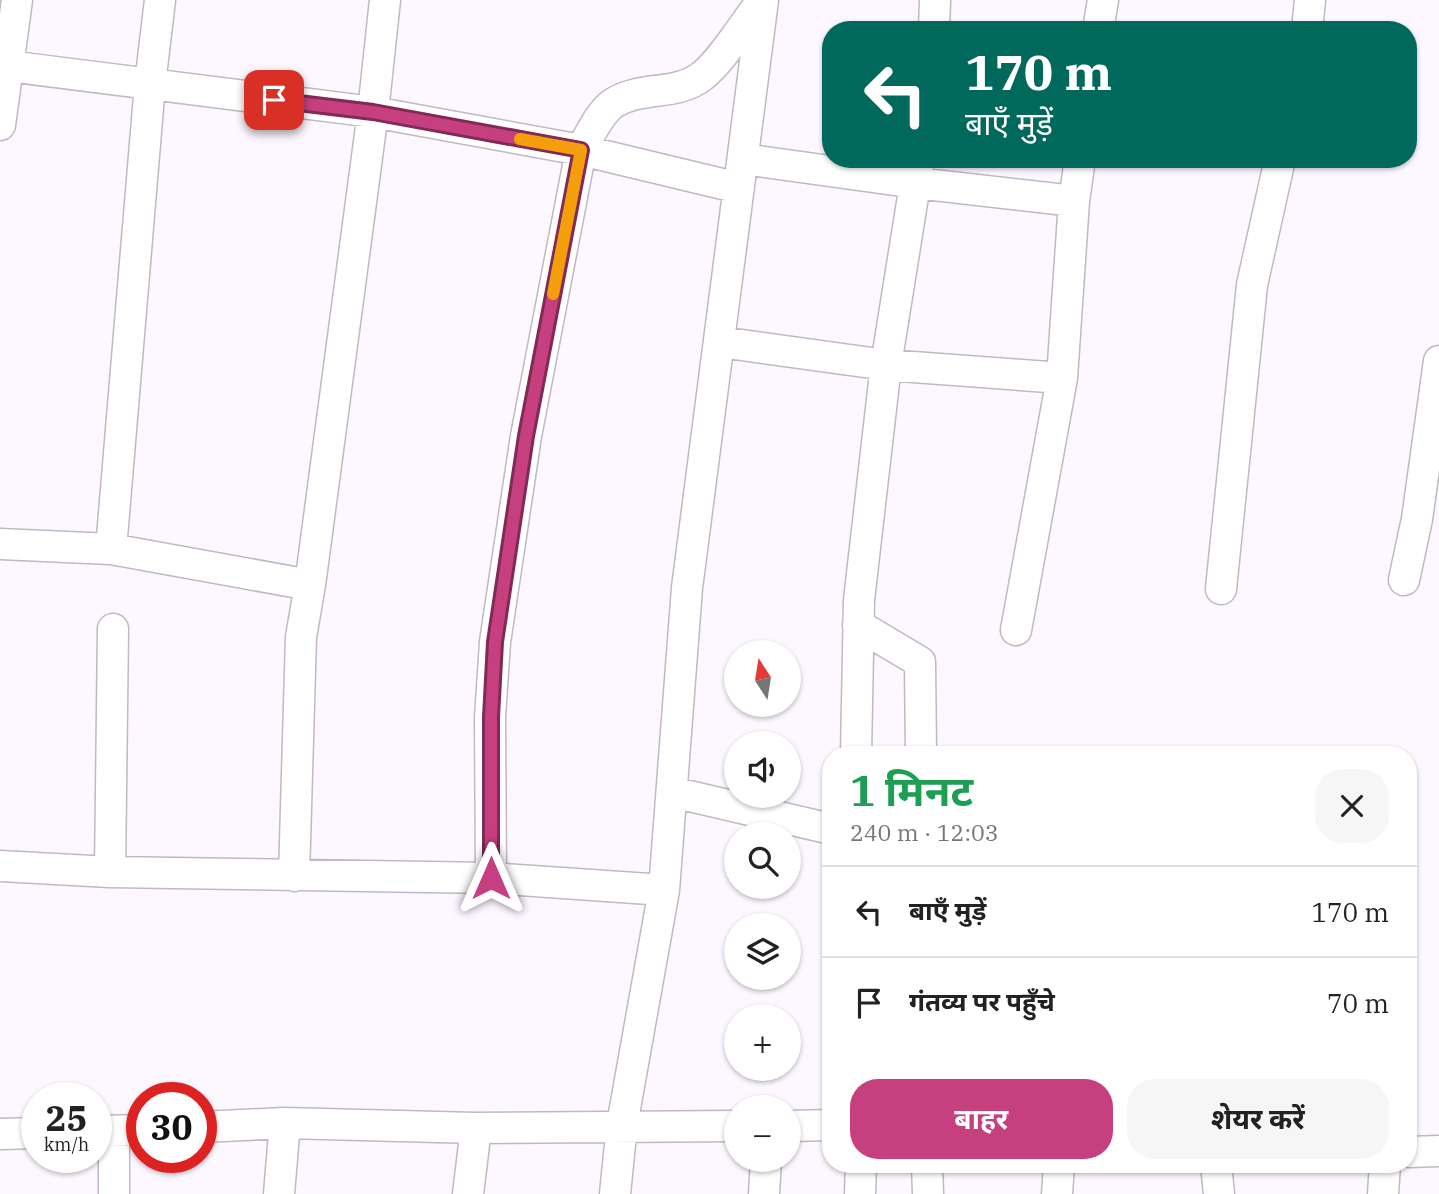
<!DOCTYPE html>
<html lang="hi">
<head>
<meta charset="utf-8">
<style>
  :root { --surface:#fff; --page:#f6f6f6; --text:#222; --muted:#767676; --line:#e0e0e0; --accent:#c64080 }
  body { margin:0; font-family:"IBM Plex Serif","Noto Sans Devanagari",serif; background:var(--page); color:var(--text); height:100vh; display:flex; flex-direction:column; font-size:26px; white-space:nowrap }
  * { box-sizing:border-box; margin:0 }
  p { font-size:23px; color:var(--muted) }
  .icon { flex:none; width:38px; height:38px; fill:none; stroke:currentColor; stroke-width:2; stroke-linecap:round; stroke-linejoin:round }
  .map { position:relative; flex:1; overflow:hidden }
  .panel { position:absolute; left:822px; top:746px; width:595px; height:427px; display:flex; flex-direction:column; background:var(--surface); border-radius:28px; box-shadow:0 2px 5px #0004 }
  .panel>* { flex:none }
  .hud { position:absolute; left:822px; top:21px; width:595px; height:147px; border-radius:28px; box-shadow:0 2px 5px #0004; background:#00695c; color:#fff; overflow:hidden }
  .needle { width:46px; rotate:348deg }
  .tools { position:absolute; left:724px; top:640px; display:grid; gap:14px }
  .tools a { display:grid; place-items:center; width:77px; height:77px; border-radius:50%; background:var(--surface); box-shadow:0 2px 5px #0004; font-size:35px }
  .speed { position:absolute; left:21px; top:1082px; display:flex; gap:14px; font-size:35px; font-weight:700; text-align:center }
  .speed>* { display:grid; place-content:center; width:91px; height:91px; border-radius:50%; background:var(--surface); box-shadow:0 2px 5px #0004; line-height:1 }
  .speed small { font-size:18px; font-weight:400 }
  .speed .limit { border:10px solid #d22; background:#fff; color:#111 }
  .pin { position:absolute; display:grid; place-items:center; width:60px; height:60px; color:#fff; margin:-30px; border-radius:14px; box-shadow:0 4px 10px #0006 }
  .me { position:absolute; width:77px; margin:-38px; rotate:0deg; stroke-linejoin:round; filter:drop-shadow(0 0 5px #0008) }
  .turn { display:flex; align-items:center; gap:24px; height:147px; padding:0 28px; font-size:32px }
  .turn .icon { width:91px; height:91px; stroke-width:2.5 }
  .turn b { display:block; font-size:49px; line-height:60px }
  .round { display:grid; place-items:center; flex:none; width:74px; height:74px; border-radius:28px; background:var(--page) }
  .headline { display:flex; align-items:center; justify-content:space-between; height:119px; padding:0 28px }
  h1 { font-size:42px; font-weight:700; line-height:52px; color:#1e9e55 }
  .button { display:flex; gap:14px; margin-top:auto; padding:14px 28px }
  .button a { flex:1; height:80px; border-radius:28px; background:var(--accent); color:#fff; font-size:28px; font-weight:700; line-height:80px; text-align:center }
  .button a+a { background:var(--page); color:var(--text) }
  ul { padding:0; list-style:none }
  li { display:flex; align-items:center; gap:21px; height:91px; padding:0 28px; border-top:2px solid var(--line) }
  li div { flex:1 }
  li b { display:block; font-size:26px }
  li em { font-style:normal }
  .map>svg:first-child { display:block }
  .lines { fill:none; stroke-linecap:round; stroke-linejoin:round }
  .minor-casing { stroke:#c1b8c4; stroke-width:33 }
  .minor { stroke:#fff; stroke-width:30 }
  .route-casing { stroke:#812a53; stroke-width:18 }
  .route { stroke:#c64080; stroke-width:12 }
  .slow { stroke:#f59e0b; stroke-width:12 }
</style>
</head>
<body>
<div class="map">
<svg width="1439" height="1194" viewBox="0 0 1439 1194">
  <rect width="100%" height="100%" fill="#fdf7ff"/>
  <g class="lines">
    <defs>
      <path id="minor" d="M934,30L935,0
        M1098,30L1103,0
        M1307,30L1310,0
        M0,65L373,112L581,150L739,188
        M0,125L17,0
        M743,159L916,183L1074,201
        M720,342L886,365L1062,378
        M0,544L111,549L310,585
        M111,549L150,84L160,0
        M1404,580L1417,519L1439,361
        M1221,589L1252,285L1280,159
        M858,625L920,662L921,754
        M1016,630L1062,378L1074,201L1080,159
        M856,754L859,600L886,365L919,159
        M672,792L831,829
        M0,866L110,872L491,878L664,890
        M110,872L113,629
        M294,876L301,637L310,585L373,112L385,0
        M491,878L490,717L495,642L526,436L581,150C590,135 598,116 611,105C638,85 676,97 702,76C722,61 745,22 762,1
        M789,1126L831,1125
        M201,1127L285,1123L476,1128L737,1126
        M97,1131L142,1130
        M0,1134L37,1133
        M1409,1152L1439,1151
        M927,1164L928,1194
        M1216,1164L1219,1194
        M114,1194V1131
        M279,1194L285,1123
        M468,1194L476,1128
        M615,1194L622,1125L664,890L687,588L763,0
        M764,1194L766,1160
        M860,1194L861,1164
        M1057,1194L1059,1164
        M1383,1194L1385,1164"/>
    </defs>
    <use href="#minor" class="minor-casing"/>
    <use href="#minor" class="minor"/>
  </g>
  <g class="lines">
    <defs>
      <path id="route" d="M274,100L373,112L581,150L526,436L495,642L491,717V878"/>
    </defs>
    <use href="#route" class="route-casing"/>
    <use href="#route" class="route"/>
    <path class="slow" d="M520,139L581,150L553,294"/>
  </g>
</svg>
<div class="tools">
<a><svg class="needle" viewBox="-14 -14 28 28"><path d="M0-13l5 13h-10z" fill="#e53935"/><path d="M0 13l5-13h-10z" fill="#767676"/></svg></a>
<a><svg class="icon" aria-label="sound" viewBox="0 0 24 24"><path d="M4 9h4l5-4v14l-5-4H4zM17 9q2 3 0 6"/></svg></a>
<a><svg class="icon" aria-label="search" viewBox="0 0 24 24"><circle cx="10" cy="10" r="6"/><path d="M15 15l6 6"/></svg></a>
<a><svg class="icon" aria-label="layers" viewBox="0 0 24 24"><path d="M12 4l9 5-9 5-9-5zM3 14l9 5 9-5"/></svg></a>
<a>+</a>
<a>−</a>
</div>
<div class="speed"><div>25<small>km/h</small></div><div class="limit">30</div></div>
<div class="pin" style="left:274px;top:100px;background:#d93025"><svg class="icon" aria-label="arrive" viewBox="0 0 24 24"><path d="M6 21V4h12l-3 4 3 4H6"/></svg></div>
<svg class="me" style="left:491px;top:878px" viewBox="-20 -20 40 40"><path d="M0-17L14 15 0 8-14 15z" fill="#c64080" stroke="#fff" stroke-width="4"/></svg>
<div class="hud">
<div class="turn"><svg class="icon" aria-label="left" viewBox="0 0 24 24"><path d="M17 20v-9H6M10 6l-5 5 5 5"/></svg><div><b>170 m</b>बाएँ मुड़ें</div></div>
</div>
<section class="panel">
<div class="headline"><div><h1>1 मिनट</h1><p>240 m · 12:03</p></div><a class="round"><svg class="icon" aria-label="close" viewBox="0 0 24 24"><path d="M6 6l12 12M18 6L6 18"/></svg></a></div>
<ul>
<li><svg class="icon" aria-label="left" viewBox="0 0 24 24"><path d="M17 20v-9H6M10 6l-5 5 5 5"/></svg><div><b>बाएँ मुड़ें</b></div><em>170 m</em></li>
<li><svg class="icon" aria-label="arrive" viewBox="0 0 24 24"><path d="M6 21V4h12l-3 4 3 4H6"/></svg><div><b>गंतव्य पर पहुँचे</b></div><em>70 m</em></li>
</ul>
<div class="button"><a>बाहर</a><a>शेयर करें</a></div>
</section>
</div>
</body>
</html>
